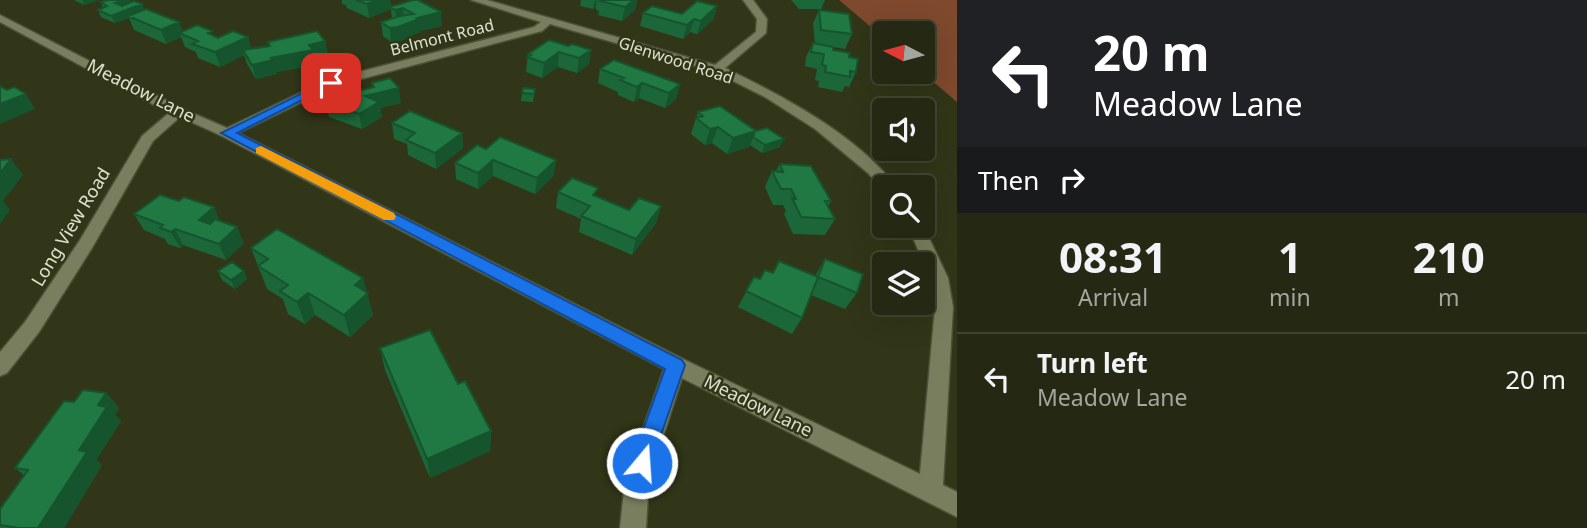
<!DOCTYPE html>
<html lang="en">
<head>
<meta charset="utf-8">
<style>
  :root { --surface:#252812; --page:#313420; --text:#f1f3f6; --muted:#a3a69f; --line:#424432 }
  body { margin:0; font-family:"Noto Sans",sans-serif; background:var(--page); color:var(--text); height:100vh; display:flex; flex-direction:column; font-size:26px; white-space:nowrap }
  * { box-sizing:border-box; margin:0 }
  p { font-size:23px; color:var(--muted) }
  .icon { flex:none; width:38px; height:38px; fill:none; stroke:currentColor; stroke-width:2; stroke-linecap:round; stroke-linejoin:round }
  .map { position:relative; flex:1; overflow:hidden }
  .sheet { display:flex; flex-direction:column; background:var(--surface); width:630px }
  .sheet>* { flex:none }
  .hud { background:#202124; color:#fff; overflow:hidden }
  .needle { width:46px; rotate:276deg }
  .tools { position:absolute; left:872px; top:21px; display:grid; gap:14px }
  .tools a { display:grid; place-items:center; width:63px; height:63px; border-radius:7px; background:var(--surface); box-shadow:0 7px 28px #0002,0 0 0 2px var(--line); font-size:35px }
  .pin { position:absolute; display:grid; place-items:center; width:60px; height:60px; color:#fff; margin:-30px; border-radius:14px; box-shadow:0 4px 10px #0006 }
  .me { position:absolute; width:77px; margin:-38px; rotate:18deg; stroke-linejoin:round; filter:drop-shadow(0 0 5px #0008) }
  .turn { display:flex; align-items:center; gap:24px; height:147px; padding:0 21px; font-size:32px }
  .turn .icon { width:91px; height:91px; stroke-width:2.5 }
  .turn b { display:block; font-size:49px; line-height:60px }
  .then { display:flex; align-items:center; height:66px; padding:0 21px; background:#0003; gap:14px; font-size:26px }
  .eta { display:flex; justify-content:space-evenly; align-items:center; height:119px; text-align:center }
  .eta b { font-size:42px; font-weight:700; line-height:49px }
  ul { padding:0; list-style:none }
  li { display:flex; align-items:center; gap:21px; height:91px; padding:0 21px; border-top:2px solid var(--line) }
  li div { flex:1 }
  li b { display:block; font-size:26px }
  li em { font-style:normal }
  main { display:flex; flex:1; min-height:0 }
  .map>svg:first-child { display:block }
  .green { fill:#7e492d }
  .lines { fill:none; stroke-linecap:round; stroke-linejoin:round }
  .minor-casing { stroke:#4c5137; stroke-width:3 }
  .minor { fill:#797f5e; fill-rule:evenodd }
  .wall { fill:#1c6739 }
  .shaded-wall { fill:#16542e }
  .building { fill:#207842; stroke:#16542e; stroke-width:2 }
  .route { fill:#1a73e8; stroke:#114b97; stroke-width:2 }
  .slow { fill:#f59e0b }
  .labels { text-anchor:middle; stroke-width:5; stroke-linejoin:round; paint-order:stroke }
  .far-street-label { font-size:16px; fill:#dce1cf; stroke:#313618 }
  .street-label { font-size:18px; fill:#dce1cf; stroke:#313618 }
</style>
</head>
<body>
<main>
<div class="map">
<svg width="957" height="528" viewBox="0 0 957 528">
  <rect width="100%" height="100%" fill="#313618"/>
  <path class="green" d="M839,0H957V102L922,72V33H884V38Z"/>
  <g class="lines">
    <defs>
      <path id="minor" d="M471,0H487L715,65L756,32L757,19L743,0H753L767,19L766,33L725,68C781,95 859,136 896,187H884L883,190L868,173L815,129L765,97L713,71L550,24L542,31L335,86L238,133L683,359L920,474L935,307L930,278L908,226H922V223L948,278L953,307L943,485L957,492V517L682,378L649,480L646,528H620L625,480L664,369L222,136L180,117L153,141L92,248L39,332L7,373L0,376V352L25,322L80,240L142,136L169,113L0,22V15L183,109L227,128L327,80L534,27L541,22Z"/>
    </defs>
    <use href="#minor" class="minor-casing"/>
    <use href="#minor" class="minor"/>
  </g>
  <path class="wall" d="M74,0H98L84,5Z
    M108,0H130L131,2L142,4L144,10L179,22L182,31L214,36L218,38L248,37L251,49L269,46L268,42L325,41L328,55L315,58L316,65L276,72L277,74L256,79L247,64L244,55L220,67L198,58L196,52L185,47L181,37L166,44L134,30L129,18L115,23L101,17L98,10L103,8L101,2Z
    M342,0H390L391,7L413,0L442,26L420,31V32L400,41L391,42L383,36L381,22L392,19L391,9L369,18L347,8L346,5L342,4Z
    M581,0H637L635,10L622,21L598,15L599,11L596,10V7L593,9L580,6Z
    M791,0H825L821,9H799Z
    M717,6L713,20L697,34L690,32L683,39L640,26L643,13L682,14Z
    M819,10L852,34L845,49L833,47V50L849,57L856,72L849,87L845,86L842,92L818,87L819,81L815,80L817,69L805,66L806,57L813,43H815L813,23Z
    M549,40L589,64L577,73L558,67L542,78L526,72L528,54Z
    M600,69L680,84L676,99L665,108L639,98L634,102L618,95V92L598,83Z
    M372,83L401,103L380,108L382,117L362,129L329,117L325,102L372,87Z
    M535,89L533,102L521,101L522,93Z
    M698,112L780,147L762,153L750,145L749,147L727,154L712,143L705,145L691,134Z
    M392,123L462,133L463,148L436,169L408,155L407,144L394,139Z
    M477,145L554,175L535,194L493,176L478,189L456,179L455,163Z
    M780,164L831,201L828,206L835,219L825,235L793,234L784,214L786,211L783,205H773L765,187L772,171H776Z
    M558,192L597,196L629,210L661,206L656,223L632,255L579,232L581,219L556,208Z
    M134,214L220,221L244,243L226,260L183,245L180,248L168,244L165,239L144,230Z
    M251,248L363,278L373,315L350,337L315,315L305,324L288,314L283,299L267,289Z
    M825,259L857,293L845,309L811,295L802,318L792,334L738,307L754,277L760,279L772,273L779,261L815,276Z
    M218,271H244L247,279L235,289L222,280Z
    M380,348L458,384L491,431L490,451L430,478L385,370Z
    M106,393L119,408L115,415L121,421L96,460L102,465L64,528H0V509L24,475L15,468L74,402Z"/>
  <path class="shaded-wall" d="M82,0H98L84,5Z
    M125,0H130L132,6L119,10L115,3Z
    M378,0H390L391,9L369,18L367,4Z
    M597,0L596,7L593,9L594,2Z
    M634,0H637L635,10L622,21L625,7Z
    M142,4L145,11L128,16L129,18L115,23L111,16Z
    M717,6L713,20L697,34L701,21Z
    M403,8L404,21L397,24L395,10Z
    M441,12L442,26L420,31V32L400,41L391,42L390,28L417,18Z
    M694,19L690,32L683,39L687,25Z
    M179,22L184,35L179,33L181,37L166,44L161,30Z
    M248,37L252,51L243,50L244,55L220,67L215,52Z
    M325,41L328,55L315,58L316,65L276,72L277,74L256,79L252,65L309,45Z
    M591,50L589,64L577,73L579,58Z
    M559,52L558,67L542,78L544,63Z
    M642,83L639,98L634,102L637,87Z
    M680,84L676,99L665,108L669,93Z
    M399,88L401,103L380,108L382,117L362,129L359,114L365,96Z
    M26,94L35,109L0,124V104Z
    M718,127L712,143L705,145L710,129Z
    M756,131L749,147L727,154L733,138Z
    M462,133L463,148L436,169L435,153Z
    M784,139L780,147L762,153L765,145Z
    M11,159L23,175L3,201L10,210L0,224V173Z
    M493,160V176L478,189V173Z
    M556,160L554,175L535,194L537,178Z
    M661,206L656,223L632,255L636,239Z
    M214,207L221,223L207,236L199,220Z
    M237,227L244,243L226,260L219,244Z
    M175,229L183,245L180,248L171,232Z
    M244,271L247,279L235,289L231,280Z
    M363,278L373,315L350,337L344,315L355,285Z
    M308,293L315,315L305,324L297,302Z
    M106,393L119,408L115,415L121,421L96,460L102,465L64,528H38L79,450L98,405Z
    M491,431L490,451L430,478L427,459Z"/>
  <path class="building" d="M108,0H125L115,3L122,6L134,1L142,4L111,16L98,10L107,6L101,2Z
    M356,0H378L367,4Z
    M413,0H418L441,12L417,18L419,19L398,27L390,28L381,22L400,16L414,14L403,8L395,10L390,7Z
    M602,0H634L625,7L600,1Z
    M697,1L717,6L701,21L694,19L687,25L643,13L652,6L682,14Z
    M146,9L179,22L161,30L128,16Z
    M819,10L849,14L852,34L821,30Z
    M197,25L212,31L208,33L218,38L233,31L248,37L215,52L192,44L198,41L179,33Z
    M317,31L325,41L309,45L313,50L271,58L273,60L252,65L243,50L270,46L268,42Z
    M549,40L568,46L572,44L591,50L579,58L559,52L544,63L527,57L531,55L528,54Z
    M813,43L833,47V50L850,53L849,57L858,59L856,72L850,71V77L825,72L826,66L822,65L824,54L811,52Z
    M614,60L680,84L669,93L642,83L637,87L620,80L624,78L600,69Z
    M390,78L399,88L365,96L379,102L359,114L325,102L347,89L354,92L374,87L372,83Z
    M0,86L7,90L14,87L26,94L0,104Z
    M523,88L535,89L534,94L522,93Z
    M720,106L756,131L733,138L718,127L710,129L696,118L703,116L698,112Z
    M410,111L462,133L435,153L406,140L415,133L392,123Z
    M767,128L784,139L765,145L753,137L755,131Z
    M500,137L556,160L537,178L493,160L478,173L455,163L477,145L486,149Z
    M11,159L0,173V160Z
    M780,164L811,166L831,201H825L835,219L801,217L792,198L796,199L791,189H781L772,171L783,172Z
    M572,178L598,188L593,195L629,210L639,198L661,206L636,239L581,216L590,206L558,192Z
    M160,195L179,201L184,197L214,207L199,220L210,224L215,219L237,227L219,244L175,229L171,232L160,228L163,225L134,214Z
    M277,229L363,278L355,285L368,293L344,315L308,293L297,302L280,291L288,285L258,266L268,259L251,248Z
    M825,259L863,274L857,293L818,277Z
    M779,261L818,277L802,318L746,291L754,277L760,279L765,270L773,273Z
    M232,262L244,271L231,280L218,271Z
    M430,330L458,384L465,381L491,431L427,459L380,348Z
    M83,390L106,393L98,405L107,407L79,450L87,452L38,528H19L0,525V509L28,470L15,468L64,401L74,402Z"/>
  <path class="route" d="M327,81L336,83L237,133L682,360L685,365L649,470L642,473L634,470L631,463L665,369L221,133Z"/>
  <path class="slow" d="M261,146L394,213L396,217L394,220H384L256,153V148Z"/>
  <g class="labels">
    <g class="far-street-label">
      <text transform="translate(442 37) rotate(-14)" y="6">Belmont Road</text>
      <text transform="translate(676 60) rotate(18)" y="6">Glenwood Road</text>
    </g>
    <g class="street-label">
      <text transform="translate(141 91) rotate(27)" y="6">Meadow Lane</text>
      <text transform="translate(71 227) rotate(-59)" y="6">Long View Road</text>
      <text transform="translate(758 406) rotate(26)" y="6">Meadow Lane</text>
    </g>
  </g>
</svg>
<div class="tools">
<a><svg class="needle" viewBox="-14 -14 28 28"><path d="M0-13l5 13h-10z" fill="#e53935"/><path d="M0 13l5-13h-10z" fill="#a3a69f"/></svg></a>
<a><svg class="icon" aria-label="sound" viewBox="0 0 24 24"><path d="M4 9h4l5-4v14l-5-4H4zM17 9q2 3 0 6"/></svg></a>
<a><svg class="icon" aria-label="search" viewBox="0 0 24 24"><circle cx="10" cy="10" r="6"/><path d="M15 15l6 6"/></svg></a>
<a><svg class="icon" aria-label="layers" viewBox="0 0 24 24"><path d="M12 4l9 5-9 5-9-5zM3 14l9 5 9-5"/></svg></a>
</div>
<div class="pin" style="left:331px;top:83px;background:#d93025"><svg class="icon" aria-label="arrive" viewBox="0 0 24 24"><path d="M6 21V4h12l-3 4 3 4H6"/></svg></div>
<svg class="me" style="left:642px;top:463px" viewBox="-20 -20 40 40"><circle r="17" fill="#1a73e8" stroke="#fff" stroke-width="3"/><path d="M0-11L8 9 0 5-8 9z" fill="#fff"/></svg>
</div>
<section class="sheet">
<div class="hud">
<div class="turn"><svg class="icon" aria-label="left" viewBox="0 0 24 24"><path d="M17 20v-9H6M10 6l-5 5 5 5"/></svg><div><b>20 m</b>Meadow Lane</div></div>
<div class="then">Then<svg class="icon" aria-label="right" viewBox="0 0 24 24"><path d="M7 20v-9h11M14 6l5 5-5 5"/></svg></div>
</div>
<div class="eta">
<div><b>08:31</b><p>Arrival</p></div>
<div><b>1</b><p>min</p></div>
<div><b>210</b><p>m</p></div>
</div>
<ul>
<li><svg class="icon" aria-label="left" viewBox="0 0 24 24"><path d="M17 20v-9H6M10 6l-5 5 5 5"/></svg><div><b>Turn left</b><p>Meadow Lane</p></div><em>20 m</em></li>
</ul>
</section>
</main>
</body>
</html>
